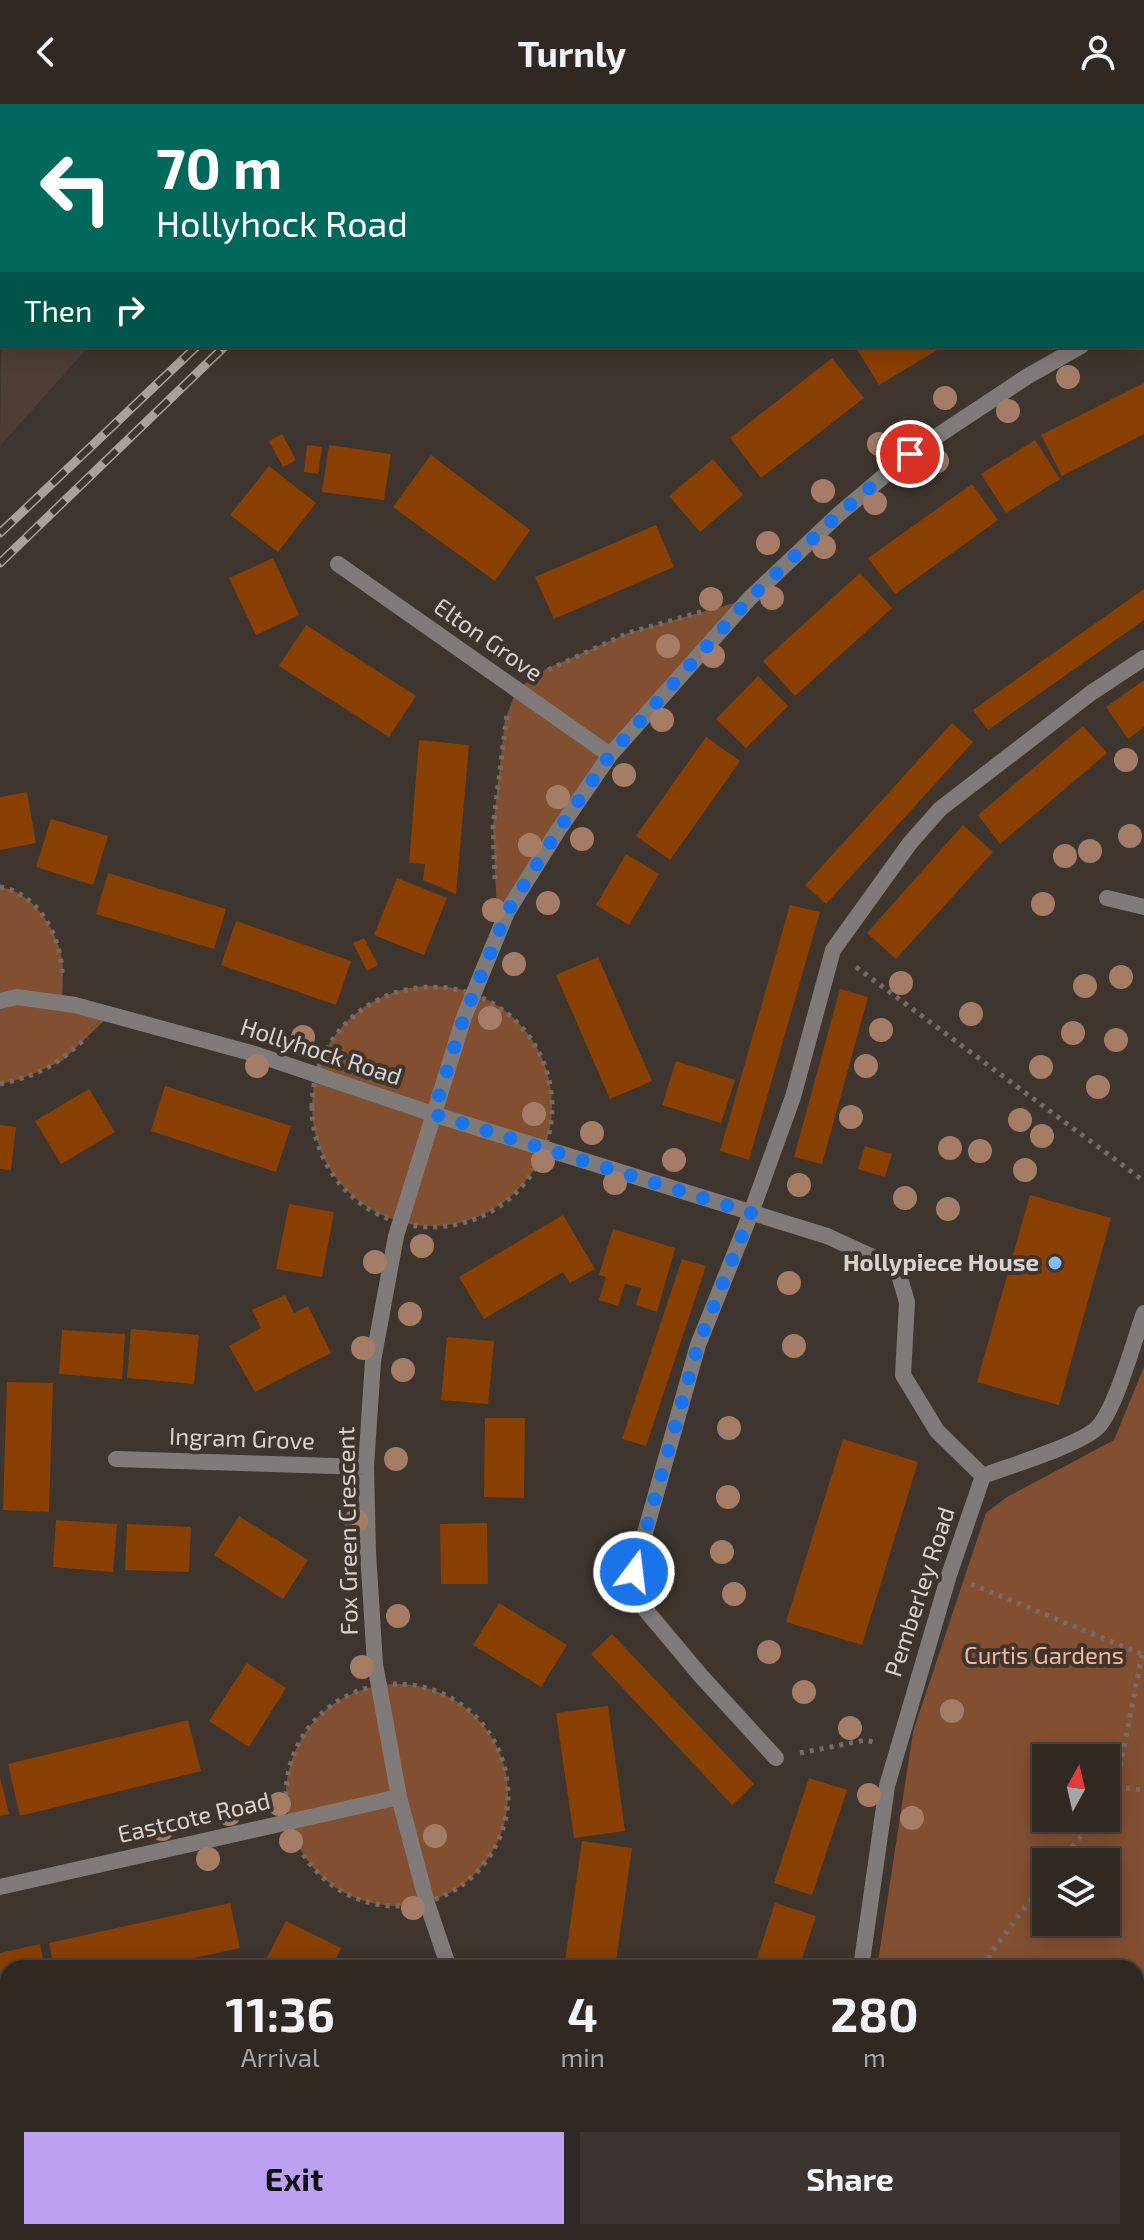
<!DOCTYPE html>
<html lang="en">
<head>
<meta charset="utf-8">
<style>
  :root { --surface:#2f2823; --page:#3b3430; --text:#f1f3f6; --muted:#a7a6a6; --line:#4a4441; --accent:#bca0f2 }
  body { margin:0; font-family:"Exo 2",sans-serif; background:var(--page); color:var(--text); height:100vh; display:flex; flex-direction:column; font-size:30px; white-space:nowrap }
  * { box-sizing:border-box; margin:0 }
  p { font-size:26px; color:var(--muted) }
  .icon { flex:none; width:44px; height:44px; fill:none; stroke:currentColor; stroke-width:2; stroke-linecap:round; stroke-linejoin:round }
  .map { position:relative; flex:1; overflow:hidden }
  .panel { position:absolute; left:0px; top:1856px; width:1144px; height:280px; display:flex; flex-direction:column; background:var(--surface); border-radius:24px 24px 0 0; box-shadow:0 4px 20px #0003,0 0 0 2px var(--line) }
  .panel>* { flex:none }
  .guide { position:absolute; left:0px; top:0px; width:1144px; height:244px; box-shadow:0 4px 20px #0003,0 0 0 2px var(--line); background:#00695c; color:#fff; overflow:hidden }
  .needle { width:52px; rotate:8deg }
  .tools { position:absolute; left:1032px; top:1640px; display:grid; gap:16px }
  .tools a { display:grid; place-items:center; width:88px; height:88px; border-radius:0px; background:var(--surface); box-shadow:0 4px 20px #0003,0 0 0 2px var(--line); font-size:40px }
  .pin { position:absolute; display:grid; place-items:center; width:68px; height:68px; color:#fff; margin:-34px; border:4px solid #fff; border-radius:50%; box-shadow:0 2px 8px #0007 }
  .me { position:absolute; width:88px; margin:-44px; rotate:15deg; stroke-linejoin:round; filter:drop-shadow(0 0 6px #0008) }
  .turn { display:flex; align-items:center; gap:28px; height:168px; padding:0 24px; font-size:36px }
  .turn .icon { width:104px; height:104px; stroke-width:2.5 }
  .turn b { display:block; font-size:56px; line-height:68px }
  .then { display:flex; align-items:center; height:76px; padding:0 24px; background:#0003; gap:16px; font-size:30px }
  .eta { display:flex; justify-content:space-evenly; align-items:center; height:136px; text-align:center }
  .eta b { font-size:48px; font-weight:700; line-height:56px }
  .cta { display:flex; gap:16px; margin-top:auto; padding:16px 24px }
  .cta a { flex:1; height:92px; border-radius:0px; background:var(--accent); color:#111; font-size:32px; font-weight:700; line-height:92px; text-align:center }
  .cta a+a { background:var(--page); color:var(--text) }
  header { display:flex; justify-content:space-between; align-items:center; height:104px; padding:0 24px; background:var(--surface); font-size:36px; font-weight:700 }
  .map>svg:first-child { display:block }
  .built { fill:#4d3d34 }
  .green { fill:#834f31; fill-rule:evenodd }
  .building { fill:#8a3f03 }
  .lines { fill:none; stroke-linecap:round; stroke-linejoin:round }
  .path { stroke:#756c67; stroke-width:5; stroke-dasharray:4 6; stroke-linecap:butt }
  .lane { stroke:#807b78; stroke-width:16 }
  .street { stroke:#807b78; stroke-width:16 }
  .secondary { stroke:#a9a19c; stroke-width:16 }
  .rail-casing { stroke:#a8a19c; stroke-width:9 }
  .rail { stroke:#3f352f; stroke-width:6; stroke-dasharray:18; stroke-linecap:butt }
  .tree { fill:#a57d67 }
  .route { stroke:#1a73e8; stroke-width:14; stroke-dasharray:0 25.2 }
  .poi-dot { fill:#89bafc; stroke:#3f352f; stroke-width:3 }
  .labels { text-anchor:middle; stroke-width:8; stroke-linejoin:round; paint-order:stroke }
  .street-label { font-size:24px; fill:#d9d3cf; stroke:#3f352f }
  .poi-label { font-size:24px; font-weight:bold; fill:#d9d3cf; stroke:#3f352f; text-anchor:end }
  .park-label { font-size:24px; fill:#f8b894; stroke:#3f352f }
</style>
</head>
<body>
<header><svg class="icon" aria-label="back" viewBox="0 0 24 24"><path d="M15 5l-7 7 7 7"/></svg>Turnly<svg class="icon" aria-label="person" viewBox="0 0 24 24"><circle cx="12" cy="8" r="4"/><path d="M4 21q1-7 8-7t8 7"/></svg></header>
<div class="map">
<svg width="1144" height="2136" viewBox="0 0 1144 2136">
  <rect width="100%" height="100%" fill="#3f352f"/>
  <path class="built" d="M2,220V242H89L0,342Z"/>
  <path class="green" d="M81,0H344L82,2Z
    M749,495L610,651L498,830L493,723L505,616L517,585L546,565L628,529Z
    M0,783C32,787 57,825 62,855C64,869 62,885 62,899L111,910L62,957L21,975L0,980Z
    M312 1002a120 120 0 1 1 240 0a120 120 0 1 1-240 0Z
    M1144,1263V2122L1136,2123V1864H877L913,1628L986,1409L1007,1393L1114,1336ZM1046,1654H1106V1714H1046ZM1106,1758V1818H1046V1758Z
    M286 1691a111 111 0 1 1 222 0a111 111 0 1 1-222 0Z
    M644,2128H896L887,2136H639Z"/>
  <path class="building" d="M855,242H944L879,281Z
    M832,254L864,294L761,374L730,334Z
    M1144,279V330L1062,372L1041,331Z
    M282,330L296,356L283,363L269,337Z
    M1035,336L1060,375L1006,409L981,370Z
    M307,341L322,343L318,370L304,368Z
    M329,341L391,350L384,396L322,388Z
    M431,351L530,426L495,477L393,403Z
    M713,355L743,391L700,428L669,392Z
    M269,362L316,399L278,448L230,411Z
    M972,380L998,416L895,490L868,454Z
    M656,421L674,463L554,515L535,473Z
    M273,454L299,511L256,531L229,474Z
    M860,469L892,504L795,592L763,557Z
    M1144,485V516L988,626L973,606Z
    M306,521L416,592L389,633L279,562Z
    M758,572L788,602L746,644L716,615Z
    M1144,576V623L1128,635L1106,603Z
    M952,619L973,638L826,800L805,781Z
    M1083,622L1107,649L1000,740L978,711Z
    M706,633L740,657L670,756L636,732Z
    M419,636L469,641L456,790L423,776L425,760L409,759Z
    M27,688L36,739L0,746V693Z
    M51,715L108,732L93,781L36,763Z
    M963,721L993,748L896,855L867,829Z
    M626,750L659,770L629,821L596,801Z
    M108,769L226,805L214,845L96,810Z
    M397,774L447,794L424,851L374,831Z
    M790,801L820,808L749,1056L720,1047Z
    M236,817L351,857L336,901L221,861Z
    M364,834L378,861L367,867L353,839Z
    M598,853L652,977L610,995L556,871Z
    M840,885L868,893L822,1060L794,1053Z
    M676,957L735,976L721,1019L662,1001Z
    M165,982L291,1022L276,1068L151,1027Z
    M89,985L115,1028L61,1060L35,1017Z
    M0,1021L16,1023L11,1066L0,1065Z
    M865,1042L892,1050L885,1073L858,1065Z
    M1030,1091L1111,1114L1059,1301L977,1278Z
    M289,1100L334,1108L322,1173L276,1165Z
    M563,1111L595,1165L570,1179L563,1168L484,1215L459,1173Z
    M613,1125L675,1144L657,1208L636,1201L641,1184L625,1180L618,1202L599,1196L606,1173L599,1171Z
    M682,1155L706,1162L646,1342L622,1335Z
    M285,1191L294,1209L308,1202L331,1249L255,1288L229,1242L261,1224L252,1206Z
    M131,1225L199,1231L194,1280L127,1274Z
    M62,1226L125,1230L122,1275L59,1270Z
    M447,1233L494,1237L488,1300L441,1296Z
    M7,1278L53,1279L49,1408L3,1406Z
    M485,1314H525L524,1394L484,1393Z
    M843,1335L918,1358L862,1541L786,1518Z
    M239,1412L308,1456L283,1495L214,1451Z
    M56,1416L117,1420L113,1468L53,1463Z
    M487,1419L488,1480H441L440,1420Z
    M127,1420L191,1423L189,1468L125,1466Z
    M499,1499L567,1541L541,1583L473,1541Z
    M612,1530L754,1680L732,1701L591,1550Z
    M247,1559L286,1584L249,1643L209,1617Z
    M608,1602L625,1727L574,1734L556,1609Z
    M188,1616L201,1667L20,1712L8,1660Z
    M0,1673L9,1710L0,1712Z
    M809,1674L847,1686L812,1791L774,1779Z
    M582,1737L632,1744L615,1864H564Z
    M230,1799L240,1844L149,1864H54L49,1839Z
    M775,1799L816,1812L799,1864H754Z
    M286,1817L341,1844L331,1864H270L263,1861Z
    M40,1840L45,1864H8V1894L0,1896V1849Z
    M120,2128H175L179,2136H124Z
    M345,2128H387L391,2136H329Z
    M405,2128H474L471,2136H424Z
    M970,2128H992L999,2136H961Z"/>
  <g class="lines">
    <path class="path" d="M697,0L698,2
      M172,2V0
      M539,570L628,529L701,508
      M495,775L493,723L507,610
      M0,783C40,789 63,837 62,873
      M856,863L1144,1077
      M312 1003a120 120 0 1 1 240 0a120 120 0 1 1-240 0Z
      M0,980C40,971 58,960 87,933
      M971,1480L1144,1551
      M286 1691a111 111 0 1 1 222 0a111 111 0 1 1-222 0Z
      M800,1649L866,1636L873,1638
      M1116,1683L1144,1686
      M1106,1699L1116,1683L1142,1551
      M1059,1758L1097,1714
      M985,1864L990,1850L1046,1775
      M801,2136L811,2128
      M901,2136L910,2128"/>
    <path class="lane" d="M1107,794L1144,803
      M776,1654L701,1572L644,1504L634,1468L698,1241L751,1109L793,993L833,846L910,739L940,705L1091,589L1144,554"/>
    <path class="street" d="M1142,211L1144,210
      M338,460L610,651
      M0,897L17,893L75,901L255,950L433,1010L827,1132L897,1164L907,1198L903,1271L937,1327L983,1372
      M116,1355L366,1363
      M0,1783L399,1693
      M449,1864L427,1799L399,1693L375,1560L368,1448L366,1363L373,1257L396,1132L464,913L507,808L557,728L610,651L749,495L839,410L910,350L1028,272L1081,242
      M861,1864L887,1682L949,1471L983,1372C1009,1362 1079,1341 1097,1324C1116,1305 1134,1236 1144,1209
      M582,2128L588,2136
      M607,2136L618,2128"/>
    <path class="secondary" d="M730,2L733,0
      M0,156L2,155"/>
    <defs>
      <path id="rail" d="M437,2L439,0
        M464,2L466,0
        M0,429L197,242
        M0,459L225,242"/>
    </defs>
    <use href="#rail" class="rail-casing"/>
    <use href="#rail" class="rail"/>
  </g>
  <g class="tree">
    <circle cx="1068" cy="273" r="12"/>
    <circle cx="945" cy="294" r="12"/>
    <circle cx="1008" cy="307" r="12"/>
    <circle cx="879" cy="340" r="12"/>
    <circle cx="937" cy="357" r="12"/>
    <circle cx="823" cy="387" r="12"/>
    <circle cx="875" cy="399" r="12"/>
    <circle cx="768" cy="439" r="12"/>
    <circle cx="824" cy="443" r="12"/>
    <circle cx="772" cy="494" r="12"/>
    <circle cx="711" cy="495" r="12"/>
    <circle cx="668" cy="542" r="12"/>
    <circle cx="713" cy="552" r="12"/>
    <circle cx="662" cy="616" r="12"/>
    <circle cx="1126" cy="656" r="12"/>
    <circle cx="624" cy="671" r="12"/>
    <circle cx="558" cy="693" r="12"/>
    <circle cx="1130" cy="732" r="12"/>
    <circle cx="582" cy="735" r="12"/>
    <circle cx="530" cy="741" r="12"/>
    <circle cx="1090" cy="747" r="12"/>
    <circle cx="1065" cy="752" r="12"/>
    <circle cx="548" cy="799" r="12"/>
    <circle cx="1043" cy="800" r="12"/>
    <circle cx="494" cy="806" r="12"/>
    <circle cx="514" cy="860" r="12"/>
    <circle cx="1121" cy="873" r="12"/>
    <circle cx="901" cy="879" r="12"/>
    <circle cx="1085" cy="882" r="12"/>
    <circle cx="971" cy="910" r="12"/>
    <circle cx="490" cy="914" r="12"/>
    <circle cx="881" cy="926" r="12"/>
    <circle cx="1073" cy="929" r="12"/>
    <circle cx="303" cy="933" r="12"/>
    <circle cx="1116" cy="936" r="12"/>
    <circle cx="257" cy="962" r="12"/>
    <circle cx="866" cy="962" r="12"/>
    <circle cx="1041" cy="963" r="12"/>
    <circle cx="1098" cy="983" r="12"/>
    <circle cx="534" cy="1010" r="12"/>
    <circle cx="851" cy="1013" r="12"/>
    <circle cx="1020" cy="1016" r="12"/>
    <circle cx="592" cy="1029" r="12"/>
    <circle cx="1042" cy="1032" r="12"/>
    <circle cx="950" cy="1044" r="12"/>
    <circle cx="980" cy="1047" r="12"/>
    <circle cx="674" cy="1056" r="12"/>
    <circle cx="543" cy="1057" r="12"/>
    <circle cx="1025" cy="1066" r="12"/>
    <circle cx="615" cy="1079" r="12"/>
    <circle cx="799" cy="1081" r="12"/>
    <circle cx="905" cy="1094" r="12"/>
    <circle cx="948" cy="1105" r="12"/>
    <circle cx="422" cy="1142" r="12"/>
    <circle cx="375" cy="1158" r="12"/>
    <circle cx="789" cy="1179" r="12"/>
    <circle cx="410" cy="1210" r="12"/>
    <circle cx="794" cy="1242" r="12"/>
    <circle cx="363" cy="1244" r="12"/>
    <circle cx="403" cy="1266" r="12"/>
    <circle cx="729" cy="1324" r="12"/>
    <circle cx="396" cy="1355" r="12"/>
    <circle cx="728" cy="1393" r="12"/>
    <circle cx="356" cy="1417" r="12"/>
    <circle cx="722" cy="1448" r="12"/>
    <circle cx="734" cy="1490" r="12"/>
    <circle cx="398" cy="1512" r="12"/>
    <circle cx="769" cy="1548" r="12"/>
    <circle cx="362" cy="1563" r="12"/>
    <circle cx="804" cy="1588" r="12"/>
    <circle cx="952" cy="1607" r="12"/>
    <circle cx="850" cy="1624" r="12"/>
    <circle cx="869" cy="1691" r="12"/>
    <circle cx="279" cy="1700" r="12"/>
    <circle cx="229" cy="1710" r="12"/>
    <circle cx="912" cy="1714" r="12"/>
    <circle cx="162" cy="1725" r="12"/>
    <circle cx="435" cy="1732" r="12"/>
    <circle cx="291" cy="1737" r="12"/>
    <circle cx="208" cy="1755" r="12"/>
    <circle cx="413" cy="1804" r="12"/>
  </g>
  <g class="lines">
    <path class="route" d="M634,1468L698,1241L751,1109L433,1010L464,913L507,808L557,728L610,651L749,495L839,410L910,350"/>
  </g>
  <circle class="poi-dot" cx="1055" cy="1159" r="8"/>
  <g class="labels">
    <g class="street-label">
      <text transform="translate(488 536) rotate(35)" y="8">Elton Grove</text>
      <text transform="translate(321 948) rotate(18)" y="8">Hollyhock Road</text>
      <text transform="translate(242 1335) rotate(2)" y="8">Ingram Grove</text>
      <text transform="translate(348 1427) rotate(-91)" y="8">Fox Green Crescent</text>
      <text transform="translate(920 1488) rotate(-72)" y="8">Pemberley Road</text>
      <text transform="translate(194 1714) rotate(-13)" y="8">Eastcote Road</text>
    </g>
    <g class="poi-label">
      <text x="1039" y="1167">Hollypiece House</text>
    </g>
    <g class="park-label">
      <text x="1044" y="1560">Curtis Gardens</text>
    </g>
  </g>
</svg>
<div class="tools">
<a><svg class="needle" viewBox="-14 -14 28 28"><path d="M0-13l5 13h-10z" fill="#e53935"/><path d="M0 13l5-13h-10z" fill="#a7a6a6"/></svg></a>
<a><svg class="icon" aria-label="layers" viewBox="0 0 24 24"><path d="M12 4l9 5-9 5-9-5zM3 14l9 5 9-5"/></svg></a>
</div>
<div class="pin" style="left:910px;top:350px;background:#d93025"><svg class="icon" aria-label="arrive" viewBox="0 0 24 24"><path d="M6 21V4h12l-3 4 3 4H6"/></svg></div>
<svg class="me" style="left:634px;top:1468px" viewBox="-20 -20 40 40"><circle r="17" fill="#1a73e8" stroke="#fff" stroke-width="3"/><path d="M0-11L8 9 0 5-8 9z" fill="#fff"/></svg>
<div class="guide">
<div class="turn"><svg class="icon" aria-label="left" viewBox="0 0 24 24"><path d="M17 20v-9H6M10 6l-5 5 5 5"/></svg><div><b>70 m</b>Hollyhock Road</div></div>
<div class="then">Then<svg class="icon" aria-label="right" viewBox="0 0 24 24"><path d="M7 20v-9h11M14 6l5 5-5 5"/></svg></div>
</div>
<section class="panel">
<div class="eta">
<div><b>11:36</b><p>Arrival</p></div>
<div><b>4</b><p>min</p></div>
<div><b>280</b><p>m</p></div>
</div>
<div class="cta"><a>Exit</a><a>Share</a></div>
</section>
</div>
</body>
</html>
